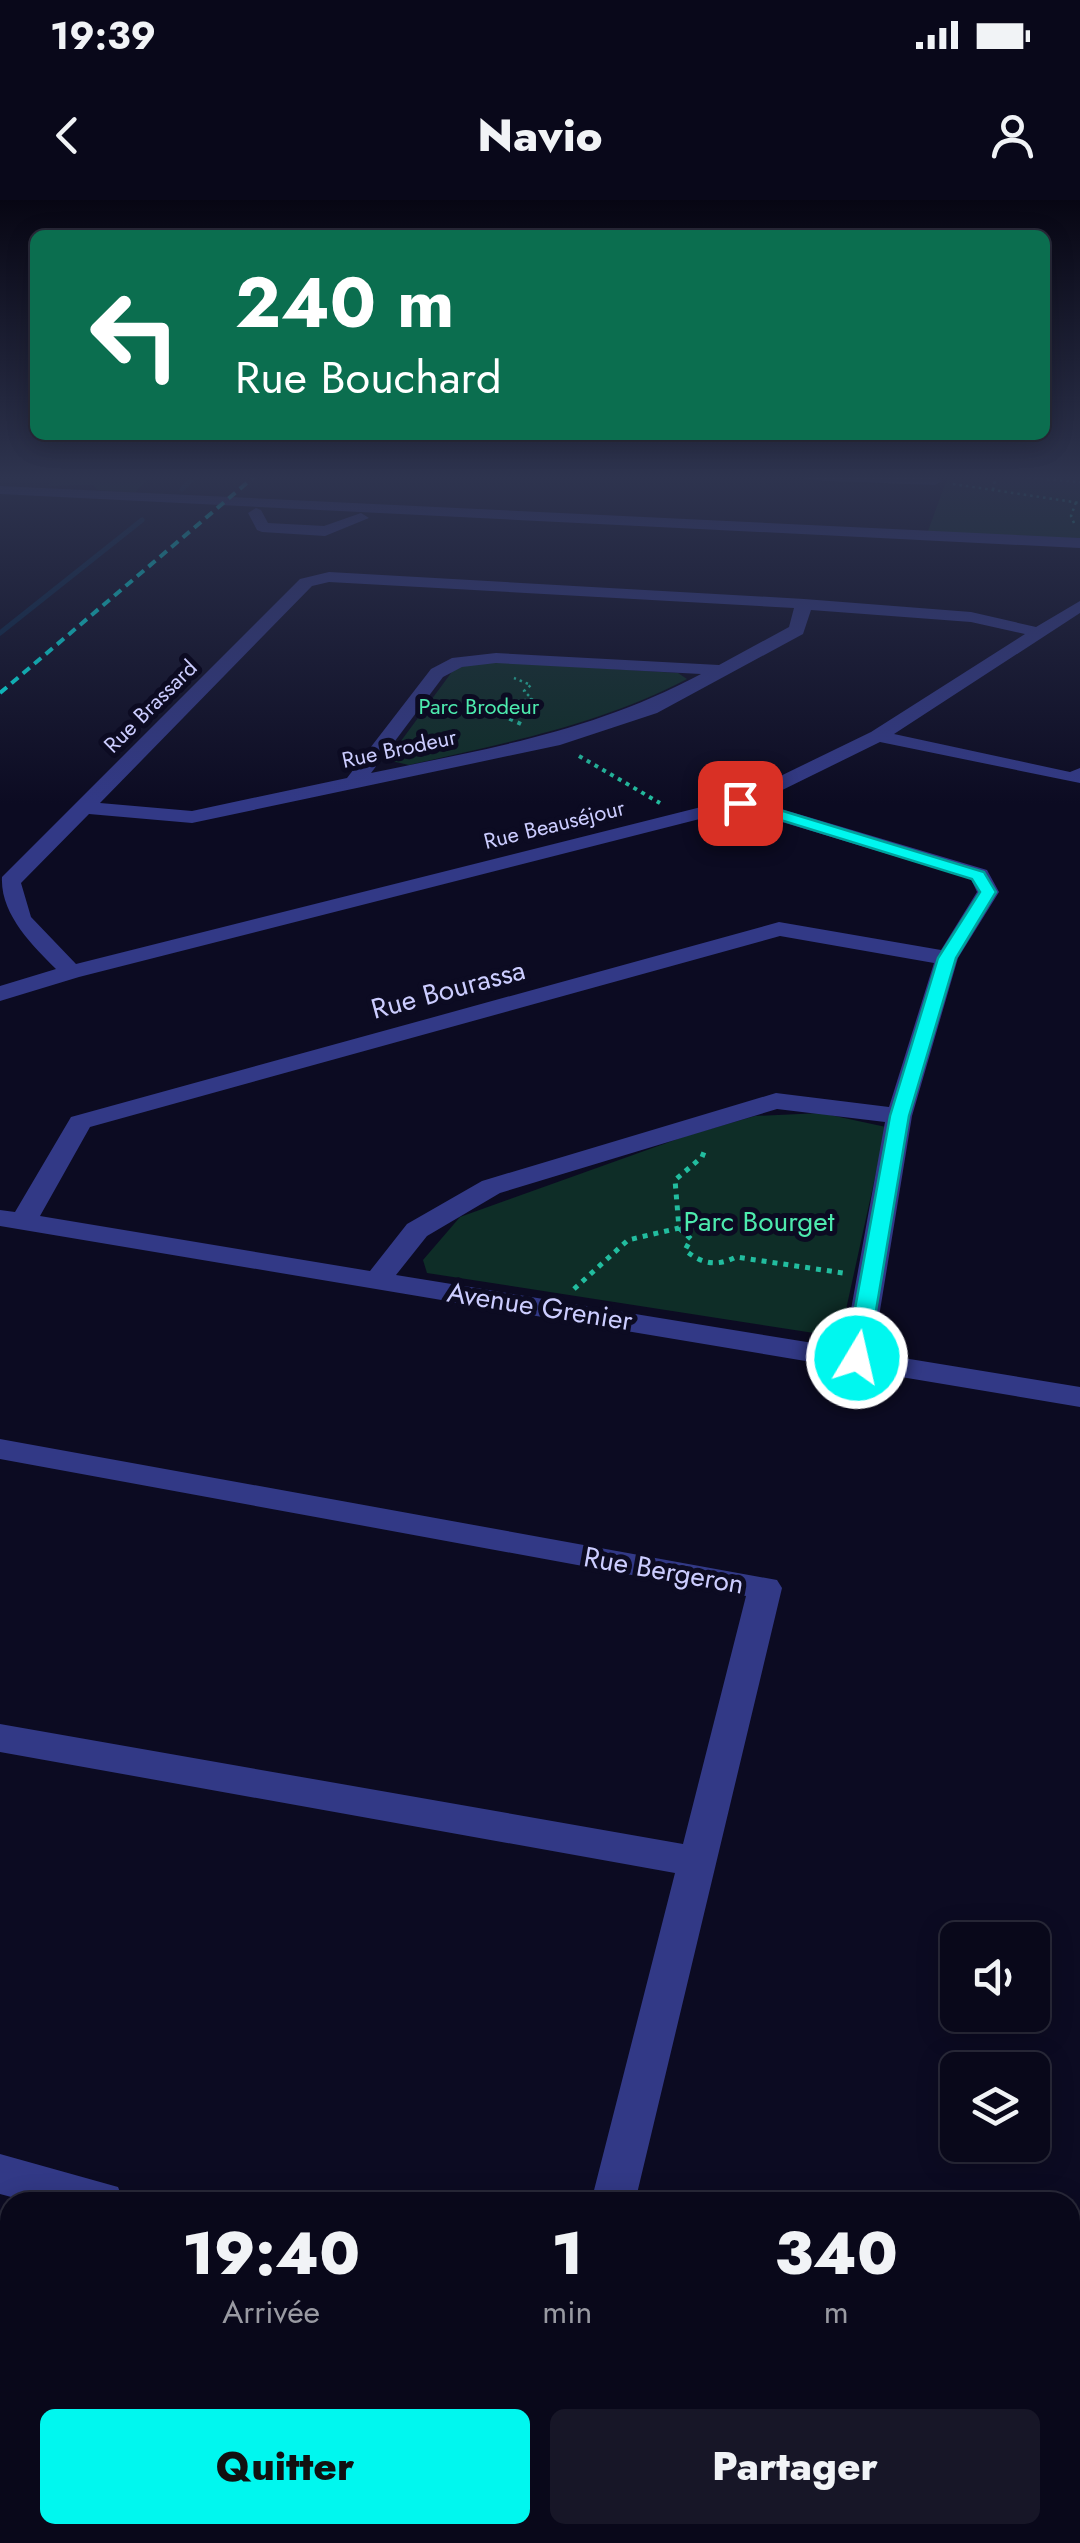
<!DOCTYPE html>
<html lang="fr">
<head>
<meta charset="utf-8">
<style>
  :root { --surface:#09081a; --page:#171627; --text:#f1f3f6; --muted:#999aa2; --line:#292939; --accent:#00f7ef }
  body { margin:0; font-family:Jost,sans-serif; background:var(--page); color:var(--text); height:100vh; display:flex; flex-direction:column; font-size:38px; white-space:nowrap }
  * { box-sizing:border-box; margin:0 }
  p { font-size:32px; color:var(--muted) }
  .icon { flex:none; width:55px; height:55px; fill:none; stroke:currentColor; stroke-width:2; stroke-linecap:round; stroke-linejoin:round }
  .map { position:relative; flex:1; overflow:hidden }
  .sheet { position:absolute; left:0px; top:1992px; width:1080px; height:352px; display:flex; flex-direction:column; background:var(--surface); border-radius:30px 30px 0 0; box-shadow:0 5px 25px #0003,0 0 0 2px var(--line) }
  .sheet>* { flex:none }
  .guide { position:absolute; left:30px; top:30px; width:1020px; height:210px; border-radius:15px; box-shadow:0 5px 25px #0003,0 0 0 2px var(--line); background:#0b6e4f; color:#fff; overflow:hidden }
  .fabs { position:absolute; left:940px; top:1722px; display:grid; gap:20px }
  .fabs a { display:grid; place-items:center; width:110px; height:110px; border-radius:15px; background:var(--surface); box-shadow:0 5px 25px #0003,0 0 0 2px var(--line); font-size:50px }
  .pin { position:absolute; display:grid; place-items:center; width:85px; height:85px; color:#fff; margin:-42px; border-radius:20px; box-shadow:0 5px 15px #0006 }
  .me { position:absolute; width:110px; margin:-55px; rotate:9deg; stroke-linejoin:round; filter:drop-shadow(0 0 8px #0008) }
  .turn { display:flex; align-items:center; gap:35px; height:210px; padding:0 40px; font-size:45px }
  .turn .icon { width:130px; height:130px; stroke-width:2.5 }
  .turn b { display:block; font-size:70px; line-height:85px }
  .eta { display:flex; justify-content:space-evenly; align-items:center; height:170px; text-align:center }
  .eta b { font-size:60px; font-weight:800; line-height:70px }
  .button { display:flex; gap:20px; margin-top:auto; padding:20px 40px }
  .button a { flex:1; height:115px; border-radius:15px; background:var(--accent); color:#111; font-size:40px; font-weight:800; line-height:115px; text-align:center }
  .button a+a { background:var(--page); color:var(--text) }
  .status { display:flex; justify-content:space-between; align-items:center; height:70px; padding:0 50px; background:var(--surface); direction:ltr }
  .status svg { height:28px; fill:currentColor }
  header { display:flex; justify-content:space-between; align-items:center; height:130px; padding:0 40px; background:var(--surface); font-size:45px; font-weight:800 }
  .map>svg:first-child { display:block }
  .green { fill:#0e2d27 }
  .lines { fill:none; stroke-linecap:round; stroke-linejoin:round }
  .stream { stroke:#072646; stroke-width:5 }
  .path-far2 { stroke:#22bd9f; stroke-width:2.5; stroke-dasharray:2.5 4; stroke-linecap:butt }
  .path-far1 { stroke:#22bd9f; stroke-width:4; stroke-dasharray:4 5; stroke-linecap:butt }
  .path { stroke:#22bd9f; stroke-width:5; stroke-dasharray:5 6; stroke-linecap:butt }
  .minor { fill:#323986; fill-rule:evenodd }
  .rail { stroke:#00f7ef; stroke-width:4; stroke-dasharray:9 6; stroke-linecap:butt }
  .route { fill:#00f7ef; stroke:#00a19b; stroke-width:2.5 }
  .labels { text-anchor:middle; stroke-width:10; stroke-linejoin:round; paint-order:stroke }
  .far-street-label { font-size:22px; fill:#cccdff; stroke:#0c0b22 }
  .far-park-label { font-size:22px; fill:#4deaae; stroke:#0c0b22 }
  .street-label { font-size:28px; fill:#cccdff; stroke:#0c0b22 }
  .park-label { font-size:28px; fill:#4deaae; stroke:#0c0b22 }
</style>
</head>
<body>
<div class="status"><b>19:39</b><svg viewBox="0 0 49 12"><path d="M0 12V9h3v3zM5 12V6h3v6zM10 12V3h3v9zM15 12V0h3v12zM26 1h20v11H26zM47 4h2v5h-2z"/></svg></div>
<header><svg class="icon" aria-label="back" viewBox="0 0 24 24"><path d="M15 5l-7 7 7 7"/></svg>Navio<svg class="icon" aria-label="person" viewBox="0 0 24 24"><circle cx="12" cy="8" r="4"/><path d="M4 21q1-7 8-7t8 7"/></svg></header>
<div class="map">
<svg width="1080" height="2343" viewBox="0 0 1080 2343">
  <rect width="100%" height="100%" fill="#0c0b22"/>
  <path class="green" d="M55,276H152L135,292L98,290L94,285L48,286Z
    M948,276H1080V340L928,331Z
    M484,461L678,473L687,479C599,525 505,543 409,565L387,560L454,469Z
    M821,913L886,927L840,1137L427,1073L423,1060L460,1017L686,936L755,916Z"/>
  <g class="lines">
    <path class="stream" d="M182,289L196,276
      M0,433L142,320"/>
    <path class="path-far2" d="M1008,276L1080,282
      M953,284L1080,303
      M993,290L996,276
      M1074,323L1071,316L1076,302
      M498,513L493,511L500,504L532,499L524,491L531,485L514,478"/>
    <path class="path-far1" d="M493,511L521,524
      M579,556L660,603"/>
    <path class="path" d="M679,1028L691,1039L685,1050C702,1064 716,1067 736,1057L843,1073
      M574,1089L628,1040L679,1028L675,980L702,957L706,947"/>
    <path class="minor" d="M800,276H931L942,281L935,285L807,280Z
      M0,286L1080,338V348L0,294Z
      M256,308L261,310L268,323L324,326L361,313L369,318L325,336L262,332L257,330L248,313Z
      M329,372L804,399L971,412L1036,427L1080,401V413L894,534L1070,572L1080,568V583L880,542L758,602L987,670L999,692L958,758L912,916L873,1153L1080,1187V1207L0,1026V1010L15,1012L71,917L779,722L941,750L977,692L971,679L739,609L79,777L0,801V786L56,769C33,746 0,714 2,677L300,379ZM329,382L794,408L789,427L719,465L496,453L452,458L431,469L347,578L192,611L100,603L312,386ZM811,410L971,422L1025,434L871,532L733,599L76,764L31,717L21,683L89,614L192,623L560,545L657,513L803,434ZM496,463L701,474C592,532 490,548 371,573L443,477L462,467ZM780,736L934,763L889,907L776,893L482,981L407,1024L370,1071L40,1016L90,927ZM777,909L885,922L844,1148L396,1075L427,1036L500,993Z
      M0,1239L777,1380L782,1388L635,2002H591L675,1673L0,1552V1524L683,1644L746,1396L0,1259Z
      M0,1954L118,1987L124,2002H30L0,1994Z
      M524,2335H574L573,2343H523Z"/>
    <path class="rail" d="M0,493L255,276"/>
  </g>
  <linearGradient id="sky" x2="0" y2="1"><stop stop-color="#070613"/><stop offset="0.46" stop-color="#2e344f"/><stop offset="1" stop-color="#2e344f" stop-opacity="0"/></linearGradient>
  <rect width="1080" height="604" fill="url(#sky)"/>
  <path class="route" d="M740,598L984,672L996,692L956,758L909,916L868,1158L857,1165L846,1158L890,916L938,758L980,692L972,679L735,606V600Z"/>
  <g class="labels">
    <g class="far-street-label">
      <text transform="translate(150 506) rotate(-45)" y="8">Rue Brassard</text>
      <text transform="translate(399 548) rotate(-12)" y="8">Rue Brodeur</text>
      <text transform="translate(554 624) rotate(-14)" y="8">Rue Beauséjour</text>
    </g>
    <g class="far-park-label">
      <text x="479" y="514">Parc Brodeur</text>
    </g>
    <g class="street-label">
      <text transform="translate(448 789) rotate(-15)" y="10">Rue Bourassa</text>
      <text transform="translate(540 1106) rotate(9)" y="10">Avenue Grenier</text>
      <text transform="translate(664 1370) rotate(10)" y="10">Rue Bergeron</text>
    </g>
    <g class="park-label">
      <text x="759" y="1031">Parc Bourget</text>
    </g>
  </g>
</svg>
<div class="fabs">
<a><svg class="icon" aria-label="sound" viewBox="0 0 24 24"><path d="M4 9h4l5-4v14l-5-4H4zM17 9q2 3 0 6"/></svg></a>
<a><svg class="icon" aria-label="layers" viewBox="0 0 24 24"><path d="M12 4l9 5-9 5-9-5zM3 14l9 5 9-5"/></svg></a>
</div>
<div class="pin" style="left:740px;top:603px;background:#d93025"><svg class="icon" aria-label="arrive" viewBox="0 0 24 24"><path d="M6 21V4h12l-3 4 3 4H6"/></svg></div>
<svg class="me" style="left:857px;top:1158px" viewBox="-20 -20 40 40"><circle r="17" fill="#00f7ef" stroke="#fff" stroke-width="3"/><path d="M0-11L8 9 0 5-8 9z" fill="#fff"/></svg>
<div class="guide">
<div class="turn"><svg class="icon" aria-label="left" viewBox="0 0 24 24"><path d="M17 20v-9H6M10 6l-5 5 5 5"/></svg><div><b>240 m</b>Rue Bouchard</div></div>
</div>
<section class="sheet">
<div class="eta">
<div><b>19:40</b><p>Arrivée</p></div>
<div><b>1</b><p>min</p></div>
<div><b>340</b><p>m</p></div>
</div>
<div class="button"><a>Quitter</a><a>Partager</a></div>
</section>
</div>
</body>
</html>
